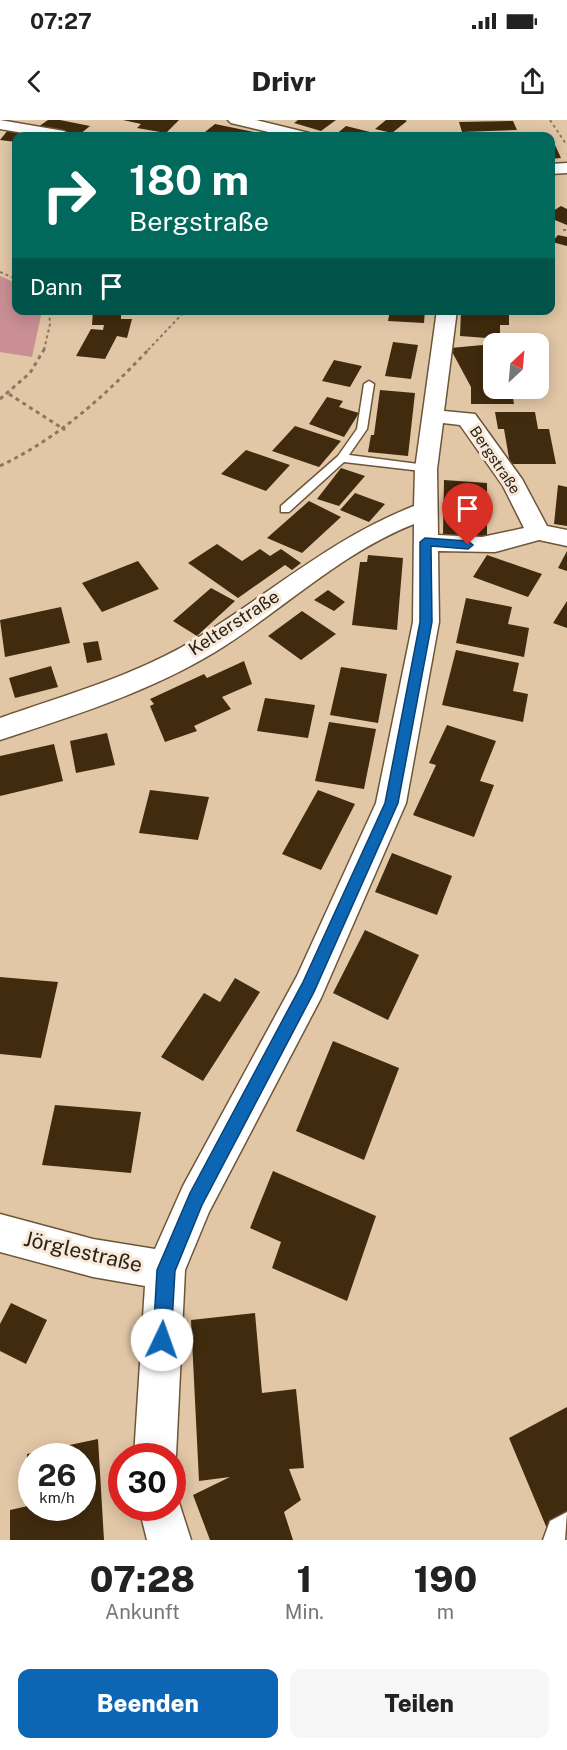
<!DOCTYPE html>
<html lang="de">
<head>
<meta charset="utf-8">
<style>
  :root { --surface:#fff; --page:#f6f6f6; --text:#222; --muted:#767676; --accent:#0d66b4 }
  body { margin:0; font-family:"Public Sans",sans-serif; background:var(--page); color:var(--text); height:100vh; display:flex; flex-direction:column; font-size:22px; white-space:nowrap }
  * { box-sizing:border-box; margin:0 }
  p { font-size:20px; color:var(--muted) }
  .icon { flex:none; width:33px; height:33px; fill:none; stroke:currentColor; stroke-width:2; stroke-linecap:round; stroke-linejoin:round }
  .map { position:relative; height:1420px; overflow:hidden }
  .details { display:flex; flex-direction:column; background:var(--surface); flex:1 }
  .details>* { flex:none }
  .banner { position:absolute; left:12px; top:12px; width:543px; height:183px; border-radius:12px; box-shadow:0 3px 15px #0003; background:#00695c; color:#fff; overflow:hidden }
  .needle { width:39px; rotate:26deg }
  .tools { position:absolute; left:483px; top:213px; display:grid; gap:12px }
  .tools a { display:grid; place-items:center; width:66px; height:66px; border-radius:12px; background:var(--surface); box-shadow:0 3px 15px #0003; font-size:30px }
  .speed { position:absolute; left:18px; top:1323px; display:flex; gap:12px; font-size:30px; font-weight:700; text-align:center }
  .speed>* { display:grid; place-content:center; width:78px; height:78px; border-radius:50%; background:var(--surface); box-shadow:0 3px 15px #0003; line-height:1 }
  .speed small { font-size:15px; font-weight:400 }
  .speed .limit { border:9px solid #d22; background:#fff; color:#111 }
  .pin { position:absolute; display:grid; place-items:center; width:51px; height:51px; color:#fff; margin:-62px -26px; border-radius:50% 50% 50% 0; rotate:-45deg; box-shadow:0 0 6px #0007 }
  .pin .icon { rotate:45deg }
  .me { position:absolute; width:66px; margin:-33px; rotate:3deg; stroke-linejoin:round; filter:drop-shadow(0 0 4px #0008) }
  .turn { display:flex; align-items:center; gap:21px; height:126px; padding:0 18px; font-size:27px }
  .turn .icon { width:78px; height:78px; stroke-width:2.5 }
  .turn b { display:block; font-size:42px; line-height:51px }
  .then { display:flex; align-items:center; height:57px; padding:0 18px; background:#0003; gap:12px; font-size:22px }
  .eta { display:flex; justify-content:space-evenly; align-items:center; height:102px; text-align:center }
  .eta b { font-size:36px; font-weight:800; line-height:42px }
  .action { display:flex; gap:12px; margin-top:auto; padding:12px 18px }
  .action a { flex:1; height:69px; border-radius:12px; background:var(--accent); color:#fff; font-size:24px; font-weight:800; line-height:69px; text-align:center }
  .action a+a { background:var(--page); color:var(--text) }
  .status { display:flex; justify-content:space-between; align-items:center; height:42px; padding:0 30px; background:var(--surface); direction:ltr }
  .status svg { height:16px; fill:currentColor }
  header { display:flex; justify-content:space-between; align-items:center; height:78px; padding:0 18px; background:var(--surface); font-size:27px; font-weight:800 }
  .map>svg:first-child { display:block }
  .green { fill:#ca8f95 }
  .building { fill:#402b0e; fill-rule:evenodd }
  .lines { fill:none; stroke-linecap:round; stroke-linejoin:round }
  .service-casing { stroke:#6d5538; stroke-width:3 }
  .minor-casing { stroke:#6d5538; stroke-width:3 }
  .path-far1 { stroke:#8b7861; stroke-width:2; stroke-dasharray:3 3; stroke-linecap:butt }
  .path { stroke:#8b7861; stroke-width:3; stroke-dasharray:4 4; stroke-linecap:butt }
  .service { fill:#fff; fill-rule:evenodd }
  .minor { fill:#fff; fill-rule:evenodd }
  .route { fill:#0d66b4; stroke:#084275; stroke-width:1.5 }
  .labels { text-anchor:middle; stroke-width:6; stroke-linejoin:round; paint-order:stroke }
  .far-street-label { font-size:15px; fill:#2b2114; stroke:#f8eada }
  .street-label { font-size:18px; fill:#2b2114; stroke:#f8eada }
  .near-street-label { font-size:21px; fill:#2b2114; stroke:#f8eada }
</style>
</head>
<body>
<div class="status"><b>07:27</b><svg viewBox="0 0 49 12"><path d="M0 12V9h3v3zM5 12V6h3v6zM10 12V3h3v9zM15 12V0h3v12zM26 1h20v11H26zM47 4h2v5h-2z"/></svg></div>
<header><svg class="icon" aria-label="back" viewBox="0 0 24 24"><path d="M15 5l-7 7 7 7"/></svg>Drivr<svg class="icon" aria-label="share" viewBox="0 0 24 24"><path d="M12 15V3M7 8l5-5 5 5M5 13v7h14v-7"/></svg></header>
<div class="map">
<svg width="567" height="1420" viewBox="0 0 567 1420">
  <rect width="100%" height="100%" fill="#e2c7a7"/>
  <path class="green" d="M0,156L16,163V190L42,191L32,237L0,232Z"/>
  <path class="building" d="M48,0H60L90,6L79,15L38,7Z
    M123,0H179L166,13L137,8L141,4Z
    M298,0H336L321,11L294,3Z
    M386,0H405L407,1L392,13L375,9Z
    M513,1L517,10L462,12L459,2Z
    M215,4L254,12L249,16H225L205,12Z
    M346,6L386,16H334Z
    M8,10L47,15V16H16V22L0,20Z
    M550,25H555L561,38L550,39Z
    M561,86L567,89V105L550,98V93Z
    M558,115L567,117V126L552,122Z
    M93,190H121V199H132L127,218L117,216L105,239L76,236L91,209L103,210L104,205H92Z
    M390,190H425L424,203L388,201Z
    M461,190L509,192V205H500V219L460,216Z
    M393,222L418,225L411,259L385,256Z
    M494,224V268H518L523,277L513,278L514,284H471V267L450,228Z
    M334,240L362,246L350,267L322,261Z
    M380,270L415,273L408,336L368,332L371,315H374Z
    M327,277L343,281L339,287L359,293L344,317L309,304Z
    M495,292H535L538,309H549L556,344H510L504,309H498Z
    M295,306L341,321L319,347L272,331Z
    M246,330L290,345L266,371L221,354Z
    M341,348L365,356L339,386L317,379Z
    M444,360L487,363V419L443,415Z
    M558,365L567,367V406L554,404Z
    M355,373L385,384L369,402L340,390Z
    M309,381L341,397L302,433L267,418Z
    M217,424L242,441L260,429L270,436L281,429L301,443L292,450L285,445L238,478L188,443Z
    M567,431V451L558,448Z
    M368,435L403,438L397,510L352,505L360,442H367Z
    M487,435L542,454L528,477L473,457Z
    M138,441L159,469L102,492L82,463Z
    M211,468L235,481L197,516L173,501Z
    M328,470L345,482L334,491L314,480Z
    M466,478L512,487L508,504L529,508L524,537L456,523Z
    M567,481V508L553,503Z
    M61,487L70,523L5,537L0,500Z
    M302,491L336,514L301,540L268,516Z
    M98,521L102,540L87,543L83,523Z
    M456,530L519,543L513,571L528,574L523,602L442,585Z
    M244,541L252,564L222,577L231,589L194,606L197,611L165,622L150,586L154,584L150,579L204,554L207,558Z
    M51,546L58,567L15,578L9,558Z
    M341,547L387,554L378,603L330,595Z
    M265,578L315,585L308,618L257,611Z
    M329,602L376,609L364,669L315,661Z
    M447,605L496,621L480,661L494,665L474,717L413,695L436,645L429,643Z
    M107,613L115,645L76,653L70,621Z
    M54,624L63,661L0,676V636Z
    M150,670L209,677L198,720L139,713Z
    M318,670L355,684L321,750L282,734Z
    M392,733L452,756L437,795L375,772Z
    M365,810L419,835L388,900L333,873Z
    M0,857L58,862L41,938L0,934Z
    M235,858L260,872L203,961L161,937L204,873L220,882Z
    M333,921L399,948L364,1040L296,1011Z
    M55,985L141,992L131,1053L42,1045Z
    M273,1051L376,1096L347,1181L272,1148L281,1122L250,1108Z
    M11,1183L47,1200L26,1244L0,1231V1204Z
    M255,1193L262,1273L296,1269L304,1348L289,1349L301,1380L284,1392L293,1420H210L193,1375L230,1357L199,1361L191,1200Z
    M567,1287V1398L548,1411L509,1318Z
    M98,1319L104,1420H10V1390L28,1386L27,1334ZM32,1336H82V1388H32Z"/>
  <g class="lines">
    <defs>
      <path id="service" d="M369,261L374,264L367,309L349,335L426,345L432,349L430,352L344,342L289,392H281V386L338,336L357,309L364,264Z
        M567,1392L565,1420H543L550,1401Z"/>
      <path id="minor" d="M0,0L64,11L72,16H41L0,9Z
        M228,0H256L309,13L311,16H285L231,3Z
        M567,43V53L550,54V44Z
        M437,190H457L444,291L475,294L522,359L547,406L567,410V426L539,420L495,432L438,431L439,502L406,683L321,878L209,1092L185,1150L176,1336L172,1345V1336H134L145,1166L93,1157L0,1132V1094L93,1119L155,1129L183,1066L297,856L376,683L413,502L414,404C340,433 282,491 215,532C149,572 73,596 0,620V598C68,574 138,555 199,517C272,472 334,417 414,386L415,349ZM443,303L460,305L503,366L524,408L482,417L438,415L437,349Z
        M172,1371L176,1373L191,1420H147L139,1388H172Z"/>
    </defs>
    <use href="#service" class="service-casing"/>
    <use href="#minor" class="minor-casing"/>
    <path class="path-far1" d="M550,0L566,24
      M563,110H567
      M0,152L16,159
      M44,230L50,204L49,190
      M148,230L186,190"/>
    <path class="path" d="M9,274L65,310
      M0,279L30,253L45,228
      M0,346C60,317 105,276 150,228"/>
    <use href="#service" class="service"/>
    <use href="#minor" class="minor"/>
  </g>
  <path class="route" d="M425,418L468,421L473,425L468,429L431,426L432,502L398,683L314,872L202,1085L175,1151L171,1220L168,1227L162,1229L155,1227L153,1220L157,1150L190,1073L303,862L385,683L420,502V422Z"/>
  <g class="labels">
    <g class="far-street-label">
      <text transform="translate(495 340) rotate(56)" y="5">Bergstraße</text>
    </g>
    <g class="street-label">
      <text transform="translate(234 503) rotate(-33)" y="6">Kelterstraße</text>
    </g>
    <g class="near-street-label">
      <text transform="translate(83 1132) rotate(13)" y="7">Jörglestraße</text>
    </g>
  </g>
</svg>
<div class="tools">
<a><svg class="needle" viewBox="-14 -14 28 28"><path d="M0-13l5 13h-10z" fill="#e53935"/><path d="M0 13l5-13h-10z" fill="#767676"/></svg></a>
</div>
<div class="speed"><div>26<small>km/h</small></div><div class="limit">30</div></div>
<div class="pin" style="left:468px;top:425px;background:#d93025"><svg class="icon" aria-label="arrive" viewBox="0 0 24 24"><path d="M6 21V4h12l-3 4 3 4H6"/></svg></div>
<svg class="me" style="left:162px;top:1220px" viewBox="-20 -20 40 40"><circle r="19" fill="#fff"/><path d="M0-13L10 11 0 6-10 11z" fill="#0d66b4"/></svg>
<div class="banner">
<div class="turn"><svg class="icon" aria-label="right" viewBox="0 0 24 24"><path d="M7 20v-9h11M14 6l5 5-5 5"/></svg><div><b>180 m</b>Bergstraße</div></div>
<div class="then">Dann<svg class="icon" aria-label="arrive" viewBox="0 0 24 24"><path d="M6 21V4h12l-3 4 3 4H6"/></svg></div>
</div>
</div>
<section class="details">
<div class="eta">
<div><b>07:28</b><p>Ankunft</p></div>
<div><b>1</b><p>Min.</p></div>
<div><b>190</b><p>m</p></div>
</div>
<div class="action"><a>Beenden</a><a>Teilen</a></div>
</section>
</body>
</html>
